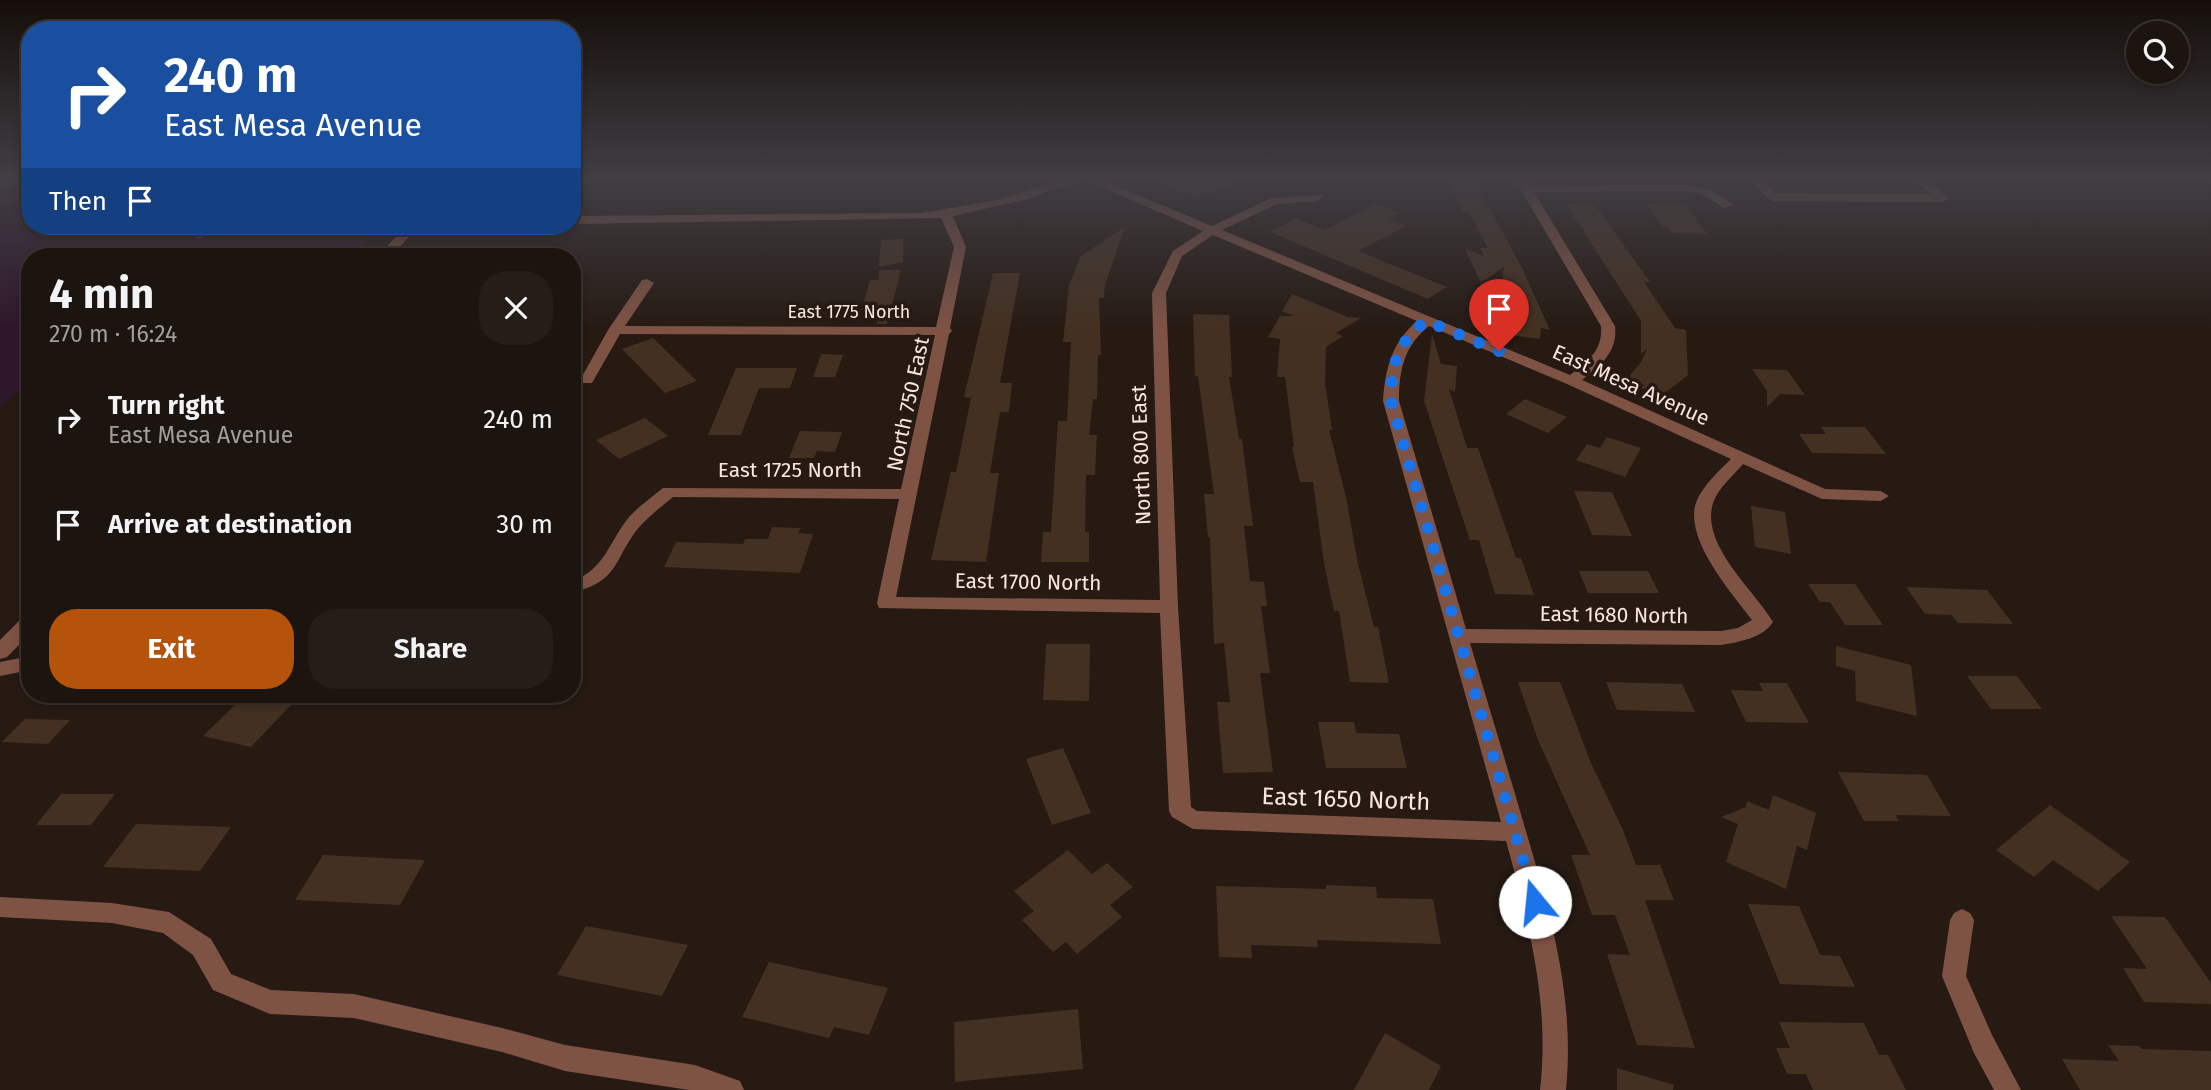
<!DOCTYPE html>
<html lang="en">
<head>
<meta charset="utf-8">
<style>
  :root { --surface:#1c140e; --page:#251d17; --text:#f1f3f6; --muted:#a09e9e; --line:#3a332e; --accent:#b45309 }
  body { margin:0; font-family:"Fira Sans",sans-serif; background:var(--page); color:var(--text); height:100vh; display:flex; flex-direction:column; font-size:26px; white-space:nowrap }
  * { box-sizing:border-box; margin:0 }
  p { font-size:23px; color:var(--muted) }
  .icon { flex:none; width:38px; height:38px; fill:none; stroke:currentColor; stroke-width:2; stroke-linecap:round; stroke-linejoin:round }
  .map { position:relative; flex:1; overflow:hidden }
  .drawer { position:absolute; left:21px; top:248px; width:560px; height:455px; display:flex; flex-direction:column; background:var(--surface); border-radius:28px; box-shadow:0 4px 10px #0003,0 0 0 2px var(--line) }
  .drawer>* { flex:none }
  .guide { position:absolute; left:21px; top:21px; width:560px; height:214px; border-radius:28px; box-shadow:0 4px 10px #0003,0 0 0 2px var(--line); background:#1a4fa0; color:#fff; overflow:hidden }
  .controls { position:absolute; left:2126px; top:21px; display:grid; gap:14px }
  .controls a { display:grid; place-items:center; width:63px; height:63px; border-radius:50%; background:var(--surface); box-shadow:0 4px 10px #0003,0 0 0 2px var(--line); font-size:35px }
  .pin { position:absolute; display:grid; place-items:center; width:60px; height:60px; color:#fff; margin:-72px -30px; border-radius:50% 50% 50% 0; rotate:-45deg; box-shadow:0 0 7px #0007 }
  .pin .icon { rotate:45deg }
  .me { position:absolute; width:77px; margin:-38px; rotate:343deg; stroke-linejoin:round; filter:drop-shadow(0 0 5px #0008) }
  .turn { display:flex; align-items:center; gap:24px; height:147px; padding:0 28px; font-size:32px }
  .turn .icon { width:91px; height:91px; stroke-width:2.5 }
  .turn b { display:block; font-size:49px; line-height:60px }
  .then { display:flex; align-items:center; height:66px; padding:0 28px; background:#0003; gap:14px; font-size:26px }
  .round { display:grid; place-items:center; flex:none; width:74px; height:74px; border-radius:28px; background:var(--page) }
  .headline { display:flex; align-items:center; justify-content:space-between; height:119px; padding:0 28px }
  h1 { font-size:42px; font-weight:700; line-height:52px }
  .button { display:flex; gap:14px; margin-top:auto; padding:14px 28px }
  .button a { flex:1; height:80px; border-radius:28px; background:var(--accent); color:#fff; font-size:28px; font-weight:700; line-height:80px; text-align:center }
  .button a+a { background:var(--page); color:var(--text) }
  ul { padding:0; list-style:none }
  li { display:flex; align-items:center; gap:21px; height:105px; padding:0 28px }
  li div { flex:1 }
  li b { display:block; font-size:26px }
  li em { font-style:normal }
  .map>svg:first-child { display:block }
  .green { fill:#2f172b }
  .building { fill:#443021 }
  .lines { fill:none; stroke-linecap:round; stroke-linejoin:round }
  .minor { fill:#7f5344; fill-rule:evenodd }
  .route { stroke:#1a73e8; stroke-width:12; stroke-dasharray:0 21.6 }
  .labels { text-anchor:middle; stroke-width:7; stroke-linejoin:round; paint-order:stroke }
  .far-street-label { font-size:18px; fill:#fae6dc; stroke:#261a13 }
  .street-label { font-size:21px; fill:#fae6dc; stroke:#261a13 }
  .near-street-label { font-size:24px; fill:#fae6dc; stroke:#261a13 }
</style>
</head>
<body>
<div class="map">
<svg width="2211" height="1090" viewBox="0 0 2211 1090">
  <rect width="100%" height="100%" fill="#261a13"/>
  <path class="green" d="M0,178H30V226H381L350,257H30V382L0,406Z"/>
  <path class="building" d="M1149,178H1244L1199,199Z
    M1446,178H1473L1522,268L1550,330L1541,328L1540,339L1510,335L1511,322L1497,320L1504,267L1481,283L1465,249L1484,256L1480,248H1488L1469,212H1463Z
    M1376,204L1399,213L1389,219L1406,226L1358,251L1447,287L1428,299L1270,232L1296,218L1325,230Z
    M1566,204H1591L1598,209L1650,282H1644L1675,328L1686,330L1688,375L1661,396L1641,388L1644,385L1628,378L1641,362L1647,349L1641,354V321Z
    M1647,204H1685L1707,234L1672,233L1667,227H1663Z
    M1125,227L1105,285L1104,298H1099L1101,355H1098L1097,399H1093L1089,435H1097L1095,475H1086L1085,532H1089V562H1041L1043,532H1051L1058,421H1067L1071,342H1063L1069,285L1081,256Z
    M903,239V262L879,267L881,240Z
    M879,270H901L887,324H877L878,308H862L870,280H879Z
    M993,273H1020L1000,383H1012L1009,412H1000L990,473H999L986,562L931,560L951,472H956L971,398L964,397Z
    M1292,294L1348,317L1361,318L1336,333L1343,336L1326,347L1325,383L1332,430H1329L1346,497L1358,564L1374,627H1378L1389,683L1350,682L1339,611H1334L1324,563L1313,482H1300L1292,447H1294L1285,377H1277L1280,339L1268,337L1280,316H1293L1282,311Z
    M1193,314L1229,315L1232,377H1229L1239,439H1242L1253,526H1244L1250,581L1264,582L1267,606H1261L1270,673H1260L1273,772L1223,773L1217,702H1230L1224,643L1214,644L1210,537H1208L1204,494H1214L1198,376H1195Z
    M1432,334L1441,364L1457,366L1455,392L1449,389L1467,448H1478L1516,558H1521L1534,595L1495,594L1479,540H1470L1424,401Z
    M653,338L697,381L665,393L622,349Z
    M821,354L843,355L835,377H813Z
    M736,368H797L790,388H759L741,435H708Z
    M1752,369L1787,370L1805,395L1780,394L1767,407V391Z
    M1525,399L1567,417L1548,433L1506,414Z
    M645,418L668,436L619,459L596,440Z
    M1821,427H1865L1886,454L1812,453L1799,434H1826Z
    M800,431L842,432L835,452L817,451L814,458H789Z
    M1607,437L1641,448L1625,477L1576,460L1587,444L1600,448Z
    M1574,491L1612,492L1632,536L1592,535Z
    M1751,506L1785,512L1791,554L1755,547Z
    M772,527L801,528L798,533L813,534L800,573L664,567L676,542L743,544L745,539H768Z
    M1579,571H1648L1659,593H1588Z
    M1808,584H1855L1883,625H1845L1830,602H1820Z
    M1906,587L1987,590L2013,624L1958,623L1952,615L1925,614Z
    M1046,644H1090L1089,701L1043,700Z
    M1836,646L1911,665L1917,716L1856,701L1855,671L1836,666Z
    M1967,676H2017L2042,709H1991Z
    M1518,682H1560L1591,763L1623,830L1636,865H1660L1674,900H1645L1695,1048L1637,1045L1607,954L1630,955L1615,915H1592L1571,855H1590L1538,740Z
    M1606,682L1682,684L1695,712L1617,710Z
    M1759,683H1787L1809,723L1746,722L1731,690L1763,691Z
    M245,695L293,703L251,747L203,736Z
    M25,719L70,720L48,744L2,742Z
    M1318,722H1354L1356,733L1399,734L1407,768H1326Z
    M1063,748L1091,813L1052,825L1026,759Z
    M1838,772L1927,775L1951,816L1895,815L1899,821H1864Z
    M61,794H115L91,825H36Z
    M1773,795L1816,813L1807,850L1797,846L1786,889L1726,862L1738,824L1721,817L1746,807L1747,801L1769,810Z
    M2050,805L2130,862L2098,891L2053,860L2034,877L1996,850Z
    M136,824L231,827L200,871L103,867Z
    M1068,850L1092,874L1107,863L1133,887L1110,905L1122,917L1077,954L1066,942L1053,952L1022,920L1034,911L1014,891Z
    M323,855L425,860L400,905L295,900Z
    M1326,885L1376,887L1377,898L1433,899L1441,944L1317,940L1318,947L1251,945L1252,958L1219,957L1216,886L1326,889Z
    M1748,904L1799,906L1820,955L1840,956L1855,987L1780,984Z
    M2111,916L2165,917L2211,983V1004L2144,1002L2123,968L2147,969Z
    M586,926L688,945L662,996L557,975Z
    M769,962L888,988L869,1035L834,1027L829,1038L742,1017Z
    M1078,1009L1083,1069L955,1082L954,1022Z
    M1779,1022L1864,1023L1879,1055H1888L1906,1090H1813L1806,1074H1787L1776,1048H1790Z
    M1385,1033L1441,1066L1429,1090H1354Z
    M2108,1045L2139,1046L2142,1049L2211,1051V1090H2080L2062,1059L2119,1061Z
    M1617,1068L1674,1085L1673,1090H1617Z"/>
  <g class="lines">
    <path class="minor" d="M1068,178H1097L1212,226L1271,198L1321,195L1323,197L1317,201L1277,204L1222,230L1570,375C1588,361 1603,351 1601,326L1514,178H1524L1529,185H1686L1709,189L1734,205L1724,208L1702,194L1686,191L1534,192L1615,326C1618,352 1601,365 1582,380L1825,489L1881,491L1889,496L1881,501L1822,499L1743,464C1733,476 1718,488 1713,503C1700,545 1754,590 1773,622C1763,638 1739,642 1721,645L1470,643C1488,704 1507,766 1525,828C1551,915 1575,998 1566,1090H1540C1550,1003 1529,924 1506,841L1193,829L1172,817L1169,811L1160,613L879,608L877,603L899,499L673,497C660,508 647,517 636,531C612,564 619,580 572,593V581C604,571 610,540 629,517C639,506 652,497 663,488L901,489L935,335L620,334L592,383H582L580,380L608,330L642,280L647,279L654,283L625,326L936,327L954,247L941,218L572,224V216L921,213L997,200ZM1083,179L1203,231L1173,251L1152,293L1160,600L896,597L949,334L952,331L950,328L966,247L953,216L1024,200ZM1213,235L1417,321C1392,342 1385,369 1383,401L1501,822L1197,811L1191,807L1178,607L1166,293L1182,256ZM1429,326L1567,384L1731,459C1718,472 1700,488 1695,506C1687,543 1732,593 1752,620L1738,628L1721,631L1466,629L1399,401C1399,370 1404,346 1429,326Z
      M1749,178H1761L1776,193L1931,194L1913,178H1925L1948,198L1942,202L1773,201L1769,199Z
      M172,226L201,230L207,234L201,238L168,233L166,230Z
      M406,226H419L390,257H377Z
      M30,615V634L7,657L0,659V640L23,617Z
      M30,656V670L0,676V662Z
      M0,897L112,903L169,912L211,939L231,974L271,990L354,994L502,1028L565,1045L695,1065L740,1081L744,1090H689L565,1071L502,1052L354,1018L270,1014L213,990L193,955L163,933L112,923L0,917Z
      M1962,909L1970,913L1974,920L1966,976L1992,1035L2021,1090H1994L1974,1053L1942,976L1950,920L1954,913Z"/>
  </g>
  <linearGradient id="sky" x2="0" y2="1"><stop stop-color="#150e0a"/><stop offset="0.54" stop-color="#413e44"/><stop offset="1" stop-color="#413e44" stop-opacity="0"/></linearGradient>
  <rect width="2211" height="330" fill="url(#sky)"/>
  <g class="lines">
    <path class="route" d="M1499,351L1426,321C1397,342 1391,366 1391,401L1535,902"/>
  </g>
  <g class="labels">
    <g class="far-street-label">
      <text x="849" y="318">East 1775 North</text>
    </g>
    <g class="street-label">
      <text transform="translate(1631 385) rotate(24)" y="7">East Mesa Avenue</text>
      <text transform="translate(908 404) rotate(-78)" y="7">North 750 East</text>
      <text transform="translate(1141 455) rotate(-92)" y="7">North 800 East</text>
      <text x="790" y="477">East 1725 North</text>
      <text transform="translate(1028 582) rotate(1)" y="7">East 1700 North</text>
      <text transform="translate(1614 615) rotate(1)" y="7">East 1680 North</text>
    </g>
    <g class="near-street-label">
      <text transform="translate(1346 799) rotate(2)" y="8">East 1650 North</text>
    </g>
  </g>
</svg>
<div class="controls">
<a><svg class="icon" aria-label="search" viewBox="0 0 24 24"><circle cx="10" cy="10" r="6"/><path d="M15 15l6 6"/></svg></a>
</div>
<div class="pin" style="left:1499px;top:351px;background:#d93025"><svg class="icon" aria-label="arrive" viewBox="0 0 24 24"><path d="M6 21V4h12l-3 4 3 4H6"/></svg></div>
<svg class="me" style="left:1535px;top:902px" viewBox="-20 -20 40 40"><circle r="19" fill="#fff"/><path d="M0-13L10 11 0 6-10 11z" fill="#1a73e8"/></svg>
<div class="guide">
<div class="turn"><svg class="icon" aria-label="right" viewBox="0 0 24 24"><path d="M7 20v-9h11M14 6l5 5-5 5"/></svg><div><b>240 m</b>East Mesa Avenue</div></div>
<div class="then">Then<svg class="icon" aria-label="arrive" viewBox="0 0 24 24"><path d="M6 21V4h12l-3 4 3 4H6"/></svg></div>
</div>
<section class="drawer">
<div class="headline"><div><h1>4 min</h1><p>270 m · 16:24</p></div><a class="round"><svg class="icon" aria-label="close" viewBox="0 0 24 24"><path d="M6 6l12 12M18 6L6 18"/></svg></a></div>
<ul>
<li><svg class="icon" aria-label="right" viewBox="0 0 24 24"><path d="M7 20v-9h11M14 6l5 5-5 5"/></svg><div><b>Turn right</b><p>East Mesa Avenue</p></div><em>240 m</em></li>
<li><svg class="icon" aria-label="arrive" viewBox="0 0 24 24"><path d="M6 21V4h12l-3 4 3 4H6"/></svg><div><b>Arrive at destination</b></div><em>30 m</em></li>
</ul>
<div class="button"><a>Exit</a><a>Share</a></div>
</section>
</div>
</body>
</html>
